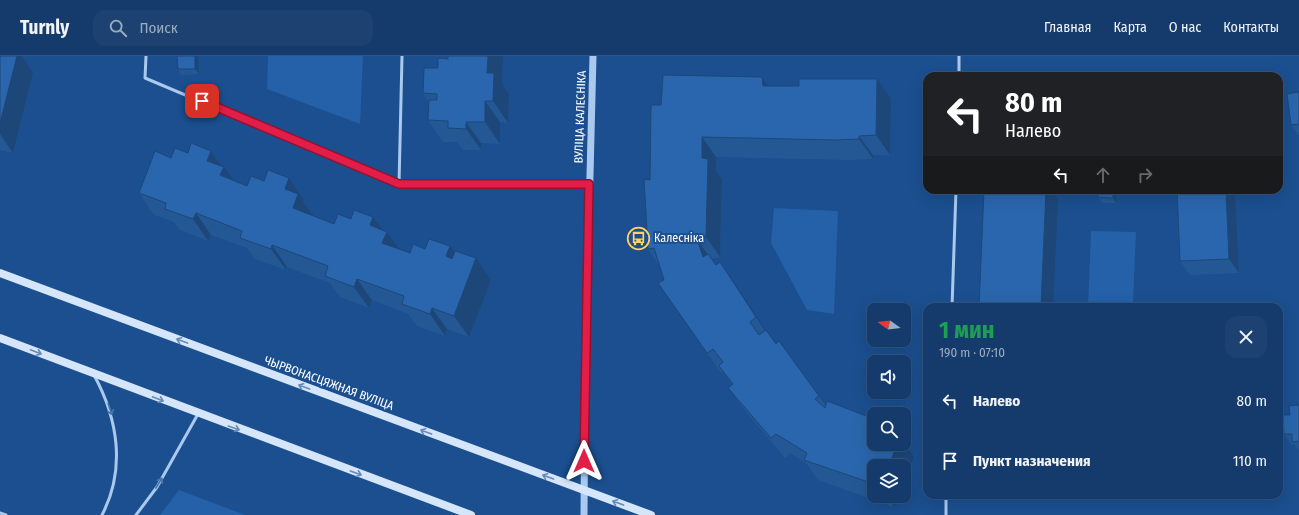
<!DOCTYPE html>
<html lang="ru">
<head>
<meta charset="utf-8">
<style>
  :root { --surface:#143b6b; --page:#1d4271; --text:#f1f3f6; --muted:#9dadc1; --line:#33557e }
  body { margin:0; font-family:"Fira Sans Condensed",sans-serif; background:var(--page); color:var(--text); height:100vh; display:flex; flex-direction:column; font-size:15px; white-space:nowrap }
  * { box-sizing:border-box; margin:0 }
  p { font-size:13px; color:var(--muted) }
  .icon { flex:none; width:22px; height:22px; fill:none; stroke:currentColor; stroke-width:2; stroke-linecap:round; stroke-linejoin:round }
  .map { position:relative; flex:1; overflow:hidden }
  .panel { position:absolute; left:923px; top:247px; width:360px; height:196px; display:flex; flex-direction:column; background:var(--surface); border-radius:12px; box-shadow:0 4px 16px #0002,0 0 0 1px var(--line) }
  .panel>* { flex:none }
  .guide { position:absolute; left:923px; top:16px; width:360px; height:122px; border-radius:12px; box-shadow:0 4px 16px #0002,0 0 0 1px var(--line); background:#202124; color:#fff; overflow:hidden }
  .needle { width:26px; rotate:284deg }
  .controls { position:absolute; left:867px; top:247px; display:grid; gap:8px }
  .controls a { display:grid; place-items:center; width:44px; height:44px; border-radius:8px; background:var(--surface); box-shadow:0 4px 16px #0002,0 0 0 1px var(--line); font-size:20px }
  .pin { position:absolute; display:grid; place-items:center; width:34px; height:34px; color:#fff; margin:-17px; border-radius:8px; box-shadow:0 2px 6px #0006 }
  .me { position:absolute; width:44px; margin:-22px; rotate:0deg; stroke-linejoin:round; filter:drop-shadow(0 0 3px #0008) }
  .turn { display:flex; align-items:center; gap:14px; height:84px; padding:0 16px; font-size:18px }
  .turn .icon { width:52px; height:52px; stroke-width:2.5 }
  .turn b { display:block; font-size:28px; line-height:34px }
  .lanes { display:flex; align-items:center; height:38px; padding:0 16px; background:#0003; justify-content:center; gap:20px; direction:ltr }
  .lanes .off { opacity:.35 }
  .round { display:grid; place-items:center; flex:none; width:42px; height:42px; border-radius:12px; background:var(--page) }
  .headline { display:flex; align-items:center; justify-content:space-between; height:68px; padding:0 16px }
  h1 { font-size:24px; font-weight:700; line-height:30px; color:#1e9e55 }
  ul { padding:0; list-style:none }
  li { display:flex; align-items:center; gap:12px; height:60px; padding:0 16px }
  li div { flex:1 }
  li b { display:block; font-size:15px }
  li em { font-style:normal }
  header { display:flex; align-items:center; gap:24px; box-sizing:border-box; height:56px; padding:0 20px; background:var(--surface); border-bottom:1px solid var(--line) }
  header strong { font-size:19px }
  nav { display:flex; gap:22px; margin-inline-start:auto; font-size:14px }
  .search { width:280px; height:36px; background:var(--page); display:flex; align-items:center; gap:10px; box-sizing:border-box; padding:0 14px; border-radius:12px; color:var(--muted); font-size:15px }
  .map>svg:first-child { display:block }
  .green { fill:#2461a8 }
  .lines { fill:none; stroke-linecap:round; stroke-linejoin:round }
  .service { stroke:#a9c9ee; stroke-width:3 }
  .tertiary { stroke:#a9c9ee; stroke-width:7 }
  .secondary { stroke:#d6e6fa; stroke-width:8 }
  .wall { fill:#245895 }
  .shaded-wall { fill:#1d4779 }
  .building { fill:#2a66ad; stroke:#1d4779 }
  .oneway { stroke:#668bba }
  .oneway2 { stroke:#4674ac }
  .route-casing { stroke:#92132f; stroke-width:10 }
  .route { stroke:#e11d48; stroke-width:7 }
  .labels { text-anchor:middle; stroke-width:4; stroke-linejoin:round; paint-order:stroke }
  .street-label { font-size:12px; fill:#fff; stroke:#1b4f8f }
  .poi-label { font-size:12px; fill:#fff; stroke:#1b4f8f; text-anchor:start }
</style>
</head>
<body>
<header>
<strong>Turnly</strong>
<div class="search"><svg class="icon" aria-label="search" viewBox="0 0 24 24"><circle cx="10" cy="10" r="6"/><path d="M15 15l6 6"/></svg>Поиск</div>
<nav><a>Главная</a><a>Карта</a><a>О нас</a><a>Контакты</a></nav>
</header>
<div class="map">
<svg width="1299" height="459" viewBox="0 0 1299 459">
  <rect width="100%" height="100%" fill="#1b4f8f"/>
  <path class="green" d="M268,0H363L360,68L267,33Z
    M774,152L838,155L834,258L807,254L771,187Z
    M1091,175L1136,176L1133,248L1128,251H1088Z
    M179,434L245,459H160Z"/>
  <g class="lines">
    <path class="service" d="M146,0L145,22L399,129L589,128
      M959,20V0
      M399,129L402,0
      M952,251L956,134
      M94,319C118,363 126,413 102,459
      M0,457L6,459
      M136,459L157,431L198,358
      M946,459V439"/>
    <path class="tertiary" d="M584,459L585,318L593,0"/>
    <path class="secondary" d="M0,217L651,459
      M0,282L471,459"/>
  </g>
  <path class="wall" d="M0,0L33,17L13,97L0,94Z
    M177,0H198V1L199,18L181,19L178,13Z
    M448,0H503L502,28L509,38L508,67L500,66V88L481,87V94H463L457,86H443L428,64L429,46L423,37L438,12L448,3Z
    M769,30L891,43L890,99H873V103L848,104L716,101V114L722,123L720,201L712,203L716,209L720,206L734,226L765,275L776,288L779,285L826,350L904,388V386L914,401L904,426V410H874V440H899L894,451L818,424L807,408L790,397L785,402L742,351L728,332L732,329L723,316L721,317L658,227L664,224L660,211L648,193L650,124L661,49Z
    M1299,36V79H1298L1291,69Z
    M211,95L222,110L233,124L247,130L264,125L289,122L304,144L303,146L313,159V160L334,168L383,174L387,176L399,193L410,197L425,193L454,197L476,202L491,224L469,281L447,273L445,280L417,270L408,258L372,244L369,252L340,241L330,227L287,211L286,214L255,203L247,192L211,179L208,185L180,174L174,166L154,159L139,137L171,102L188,97Z
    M1117,134L1116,147H1102L1098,141Z
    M1235,134L1239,217L1190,219L1180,205Z
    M1299,349V395L1294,388L1292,389L1284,378L1290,359Z"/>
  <path class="shaded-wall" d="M17,0H22L33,17L13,97L0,78V67Z
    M195,0H198V1L199,18L195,13Z
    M488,0H503L502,28L509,38L508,67L493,45L487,17Z
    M762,21L776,41L763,30Z
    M877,23L891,43L890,99L876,79Z
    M485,45L500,66V88L485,66Z
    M466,66L481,87V94L466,73Z
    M859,80L873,99V103L859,83Z
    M702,81L716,101V114L722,123L720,201L706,181L702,102Z
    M211,95L223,112L224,111L239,132L235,141L207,105Z
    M289,122L304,144L303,146L313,159L308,174L293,152L285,133Z
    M1046,134H1050L1058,144L1053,251H1041Z
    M1113,134H1117L1116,147L1113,142Z
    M1226,134H1235L1239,217L1229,203Z
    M196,157L211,179L208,185L193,163Z
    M373,161L386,178L387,176L402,197L398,208L370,169Z
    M697,183L711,203L703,201Z
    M272,189L287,211L286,214L271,193Z
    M450,190L465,212L446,200Z
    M476,202L491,224L469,281L454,260Z
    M720,206L734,226L770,281L756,261Z
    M357,223L372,244L369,252L354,231Z
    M432,252L447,273L445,280L430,258Z
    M904,386L914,401L904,426V410H889L894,388H904Z
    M887,440H899L894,451Z"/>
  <path class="building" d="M0,0H17L0,67Z
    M177,0H195V13H178Z
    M448,0H488L487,17H494L493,45H485V66H466V73L448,72V65L428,64L429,44H437V38L423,37L424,12H438V2L448,3Z
    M663,19L762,21L763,30H799V23H877L876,79L859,80V83L834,84L702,81V102L708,103L706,181L697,183L703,201L708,198L716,209L720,206L756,261L750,266L759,279L766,274L776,288L779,285L819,340L815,343L825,352L827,345L874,363V388H897L889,410H874V428L804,404L807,397L776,378L771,382L728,332L733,328L719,310L723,306L713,293L707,297L658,227L664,224L654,192L648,193L644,123L650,124L651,49H661Z
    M1299,36V68L1291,69L1287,38Z
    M191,87L211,95L207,105L224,111L220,119L247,130L251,120L264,125L268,114L289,122L285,133L298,138L293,152L334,168L338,158L351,163L354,154L373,161L370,169L387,176L382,187L410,197L413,188L425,193L429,183L450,190L446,200L452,203L455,195L476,202L454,260L432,252L430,258L402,248L404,240L357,223L354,231L325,220L328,210L272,189L271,193L240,182L242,175L196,157L193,163L165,153L166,147L139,137L155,95L171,102L175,92L188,97Z
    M984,134H1046L1041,251H979Z
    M1098,134H1113V142L1098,141Z
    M1177,134H1226L1229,203L1180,205Z
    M1299,349V385L1292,386V378H1284L1283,359H1290L1289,350Z"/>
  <defs><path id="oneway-shaft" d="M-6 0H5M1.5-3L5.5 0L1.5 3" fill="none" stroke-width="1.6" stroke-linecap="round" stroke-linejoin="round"/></defs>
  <g class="oneway">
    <use href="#oneway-shaft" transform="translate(182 285) rotate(-160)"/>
    <use href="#oneway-shaft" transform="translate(36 296) rotate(21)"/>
    <use href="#oneway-shaft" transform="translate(304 331) rotate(-160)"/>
    <use href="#oneway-shaft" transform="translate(158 343) rotate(21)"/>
    <use href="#oneway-shaft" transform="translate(234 372) rotate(20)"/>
    <use href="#oneway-shaft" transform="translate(426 376) rotate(-160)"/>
    <use href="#oneway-shaft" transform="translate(356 417) rotate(20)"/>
    <use href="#oneway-shaft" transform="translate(548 421) rotate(-160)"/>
    <use href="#oneway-shaft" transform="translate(618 447) rotate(-160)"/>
  </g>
  <g class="oneway2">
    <use href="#oneway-shaft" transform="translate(110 353) rotate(72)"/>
    <use href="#oneway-shaft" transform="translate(159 427) rotate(-58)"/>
  </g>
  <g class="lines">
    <defs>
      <path id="route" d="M202,45L399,128H589L584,405"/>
    </defs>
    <use href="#route" class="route-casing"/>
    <use href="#route" class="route"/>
  </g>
  <defs>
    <symbol id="bus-ring" viewBox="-11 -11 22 22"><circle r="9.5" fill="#1b4f8f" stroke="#ffd166" stroke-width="1.5"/><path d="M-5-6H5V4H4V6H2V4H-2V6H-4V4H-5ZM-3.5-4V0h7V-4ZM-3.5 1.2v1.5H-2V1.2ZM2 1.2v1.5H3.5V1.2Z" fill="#ffd166"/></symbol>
  </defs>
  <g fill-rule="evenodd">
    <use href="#bus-ring" x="626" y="170" width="25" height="25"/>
  </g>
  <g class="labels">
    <g class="street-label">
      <text transform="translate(580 61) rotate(-88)" y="4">ВУЛІЦА КАЛЕСНІКА</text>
      <text transform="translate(329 327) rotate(20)" y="4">ЧЫРВОНАСЦЯЖНАЯ ВУЛІЦА</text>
    </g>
    <g class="poi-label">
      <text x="654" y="186">Калесніка</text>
    </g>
  </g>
</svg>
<div class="controls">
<a><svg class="needle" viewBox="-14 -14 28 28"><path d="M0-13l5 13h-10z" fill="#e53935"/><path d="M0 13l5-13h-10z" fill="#9dadc1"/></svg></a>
<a><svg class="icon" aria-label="sound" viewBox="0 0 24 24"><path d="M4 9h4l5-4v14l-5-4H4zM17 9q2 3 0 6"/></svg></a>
<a><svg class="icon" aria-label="search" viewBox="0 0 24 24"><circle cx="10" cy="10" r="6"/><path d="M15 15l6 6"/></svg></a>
<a><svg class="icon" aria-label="layers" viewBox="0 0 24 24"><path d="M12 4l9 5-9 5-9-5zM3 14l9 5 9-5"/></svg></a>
</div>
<div class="pin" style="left:202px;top:45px;background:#d93025"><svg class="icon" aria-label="arrive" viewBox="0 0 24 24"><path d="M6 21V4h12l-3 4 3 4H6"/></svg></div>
<svg class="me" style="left:584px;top:405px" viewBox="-20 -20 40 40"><path d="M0-17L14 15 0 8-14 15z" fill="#e11d48" stroke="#fff" stroke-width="4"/></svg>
<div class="guide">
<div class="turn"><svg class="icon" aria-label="left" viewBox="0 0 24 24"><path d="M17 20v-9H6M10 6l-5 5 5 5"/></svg><div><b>80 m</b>Налево</div></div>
<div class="lanes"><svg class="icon" aria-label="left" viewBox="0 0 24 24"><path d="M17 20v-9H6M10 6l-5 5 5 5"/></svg><svg class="icon off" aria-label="ahead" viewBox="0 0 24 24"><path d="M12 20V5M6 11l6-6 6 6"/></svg><svg class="icon off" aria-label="right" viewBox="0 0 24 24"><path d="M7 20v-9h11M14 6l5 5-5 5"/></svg></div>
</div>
<section class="panel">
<div class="headline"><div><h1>1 мин</h1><p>190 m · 07:10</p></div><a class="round"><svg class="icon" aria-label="close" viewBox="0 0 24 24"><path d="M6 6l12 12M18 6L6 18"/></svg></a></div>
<ul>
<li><svg class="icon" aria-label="left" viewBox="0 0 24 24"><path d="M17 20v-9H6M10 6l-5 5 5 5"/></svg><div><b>Налево</b></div><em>80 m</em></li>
<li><svg class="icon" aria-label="arrive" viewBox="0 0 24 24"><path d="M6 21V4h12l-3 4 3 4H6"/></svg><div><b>Пункт назначения</b></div><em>110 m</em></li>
</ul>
</section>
</div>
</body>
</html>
